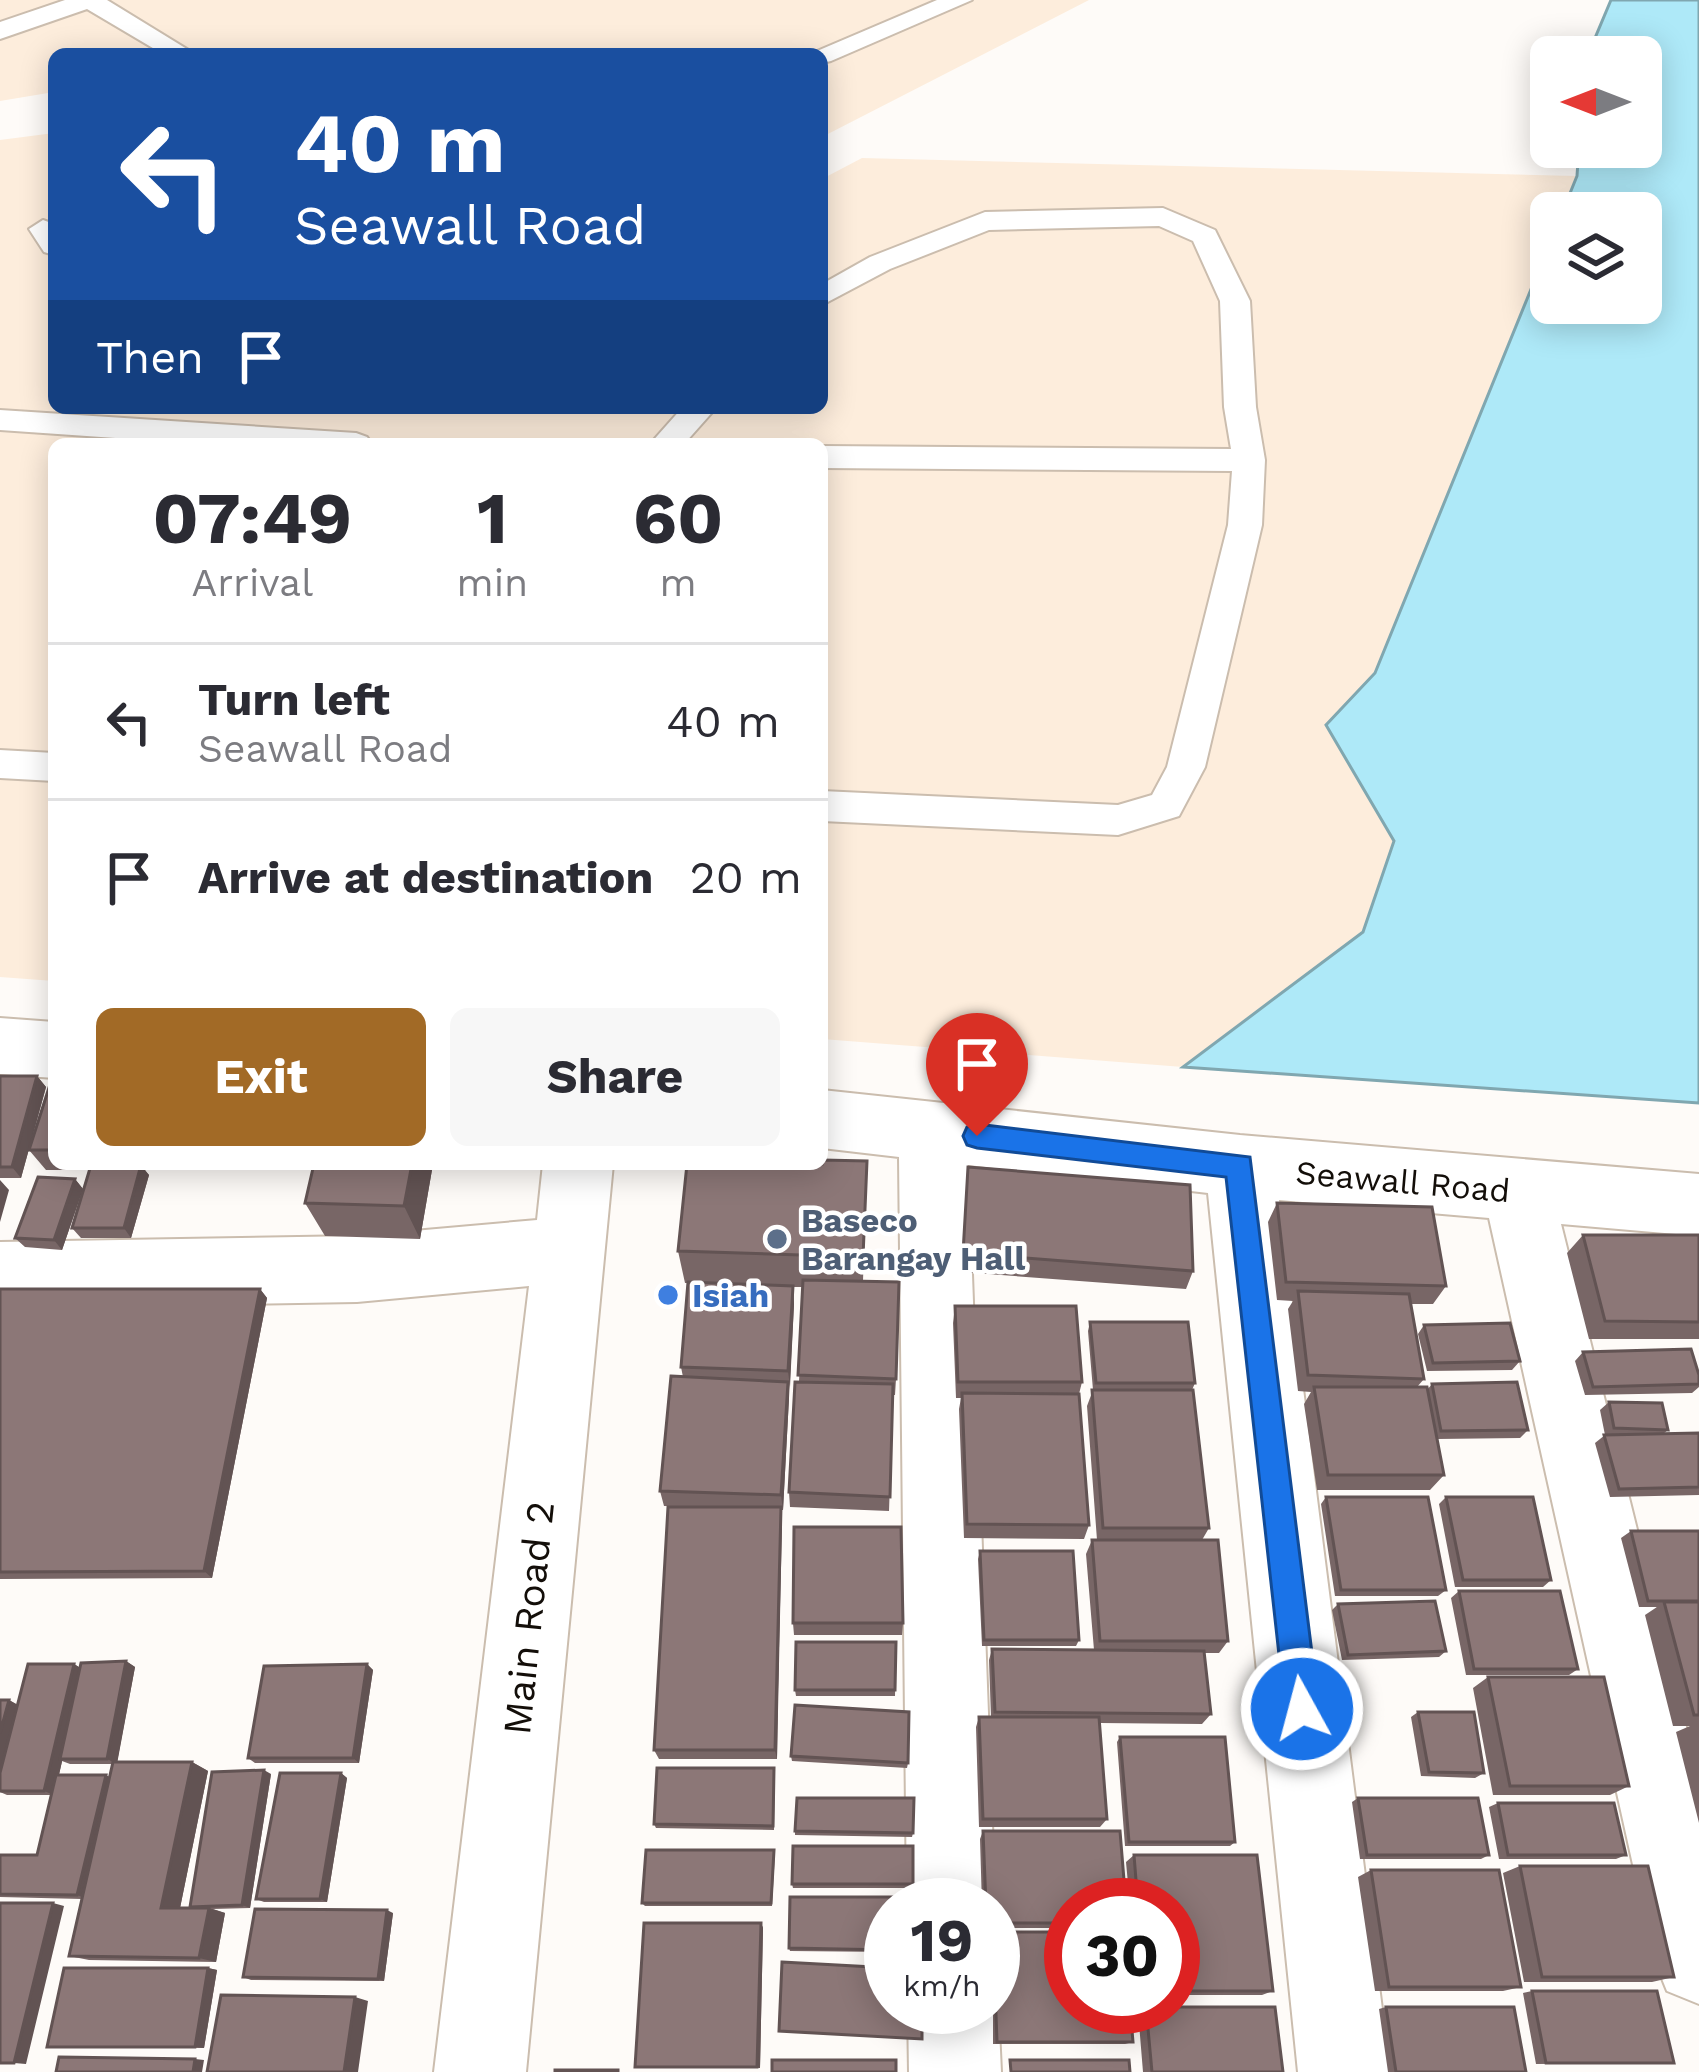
<!DOCTYPE html>
<html lang="en">
<head>
<meta charset="utf-8">
<style>
  :root { --surface:#fff; --page:#f7f7f7; --text:#2b2b33; --muted:#7c7c81; --line:#e1e1e2; --accent:#a26a26 }
  body { margin:0; font-family:"Work Sans",sans-serif; background:var(--page); color:var(--text); height:100vh; display:flex; flex-direction:column; font-size:45px; white-space:nowrap }
  * { box-sizing:border-box; margin:0 }
  p { font-size:39px; color:var(--muted) }
  .icon { flex:none; width:66px; height:66px; fill:none; stroke:currentColor; stroke-width:2; stroke-linecap:round; stroke-linejoin:round }
  .map { position:relative; flex:1; overflow:hidden }
  .details { position:absolute; left:48px; top:438px; width:780px; height:732px; display:flex; flex-direction:column; background:var(--surface); border-radius:18px; box-shadow:0 6px 30px #0003 }
  .details>* { flex:none }
  .banner { position:absolute; left:48px; top:48px; width:780px; height:366px; border-radius:18px; box-shadow:0 6px 30px #0003; background:#1a4fa0; color:#fff; overflow:hidden }
  .needle { width:78px; rotate:270deg }
  .tools { position:absolute; left:1530px; top:36px; display:grid; gap:24px }
  .tools a { display:grid; place-items:center; width:132px; height:132px; border-radius:18px; background:var(--surface); box-shadow:0 6px 30px #0003; font-size:60px }
  .speed { position:absolute; left:864px; top:1878px; display:flex; gap:24px; font-size:60px; font-weight:700; text-align:center }
  .speed>* { display:grid; place-content:center; width:156px; height:156px; border-radius:50%; background:var(--surface); box-shadow:0 6px 30px #0003; line-height:1 }
  .speed small { font-size:30px; font-weight:400 }
  .speed .limit { border:18px solid #d22; background:#fff; color:#111 }
  .pin { position:absolute; display:grid; place-items:center; width:102px; height:102px; color:#fff; margin:-123px -51px; border-radius:50% 50% 50% 0; rotate:-45deg; box-shadow:0 0 12px #0007 }
  .pin .icon { rotate:45deg }
  .me { position:absolute; width:132px; margin:-66px; rotate:353deg; stroke-linejoin:round; filter:drop-shadow(0 0 9px #0008) }
  .turn { display:flex; align-items:center; gap:42px; height:252px; padding:0 48px; font-size:54px }
  .turn .icon { width:156px; height:156px; stroke-width:2.5 }
  .turn b { display:block; font-size:84px; line-height:102px }
  .then { display:flex; align-items:center; height:114px; padding:0 48px; background:#0003; gap:24px; font-size:45px }
  .eta { display:flex; justify-content:space-evenly; align-items:center; height:204px; text-align:center }
  .eta b { font-size:72px; font-weight:700; line-height:84px }
  .cta { display:flex; gap:24px; margin-top:auto; padding:24px 48px }
  .cta a { flex:1; height:138px; border-radius:18px; background:var(--accent); color:#fff; font-size:48px; font-weight:700; line-height:138px; text-align:center }
  .cta a+a { background:var(--page); color:var(--text) }
  ul { padding:0; list-style:none }
  li { display:flex; align-items:center; gap:36px; height:156px; padding:0 48px; border-top:3px solid var(--line) }
  li div { flex:1 }
  li b { display:block; font-size:45px }
  li em { font-style:normal }
  .map>svg:first-child { display:block }
  .built { fill:#fdeddc }
  .water { fill:#aee9f8; stroke:#80a7b0; stroke-width:3 }
  .lines { fill:none; stroke-linecap:round; stroke-linejoin:round }
  .lane-casing { stroke:#cbbdae; stroke-width:4 }
  .street-casing { stroke:#cbbdae; stroke-width:4 }
  .lane { fill:#fff; fill-rule:evenodd }
  .street { fill:#fff; fill-rule:evenodd }
  .wall { fill:#786666; fill-rule:evenodd }
  .shaded-wall { fill:#625353 }
  .building { fill:#8c7777; stroke:#625353; stroke-width:3 }
  .route { fill:#1a73e8; stroke:#114b97; stroke-width:3 }
  .service-dot { fill:#5c6f8a; stroke:#fff; stroke-width:4.5 }
  .shop-dot { fill:#3f7fe0; stroke:#fff; stroke-width:4.5 }
  .labels { text-anchor:middle; stroke-width:9; stroke-linejoin:round; paint-order:stroke }
  .street-label { font-size:33px; fill:#130e09; stroke:#fff }
  .service-label { font-size:33px; font-weight:bold; fill:#4e5e75; stroke:#fff; text-anchor:start }
  .shop-label { font-size:33px; font-weight:bold; fill:#366cbe; stroke:#fff; text-anchor:start }
  .near-street-label { font-size:39px; fill:#130e09; stroke:#fff }
</style>
</head>
<body>
<div class="map">
<svg width="1699" height="2072" viewBox="0 0 1699 2072">
  <rect width="100%" height="100%" fill="#fefbf8"/>
  <path class="built" d="M0,0H1089L822,137V54H54V92L0,101Z
    M54,133V408H822V179L862,158L1577,176L1562,213H1551V240L1375,673L1327,725L1394,841L1363,932L1183,1067L822,1039V444H54V981L0,977V140Z"/>
  <path class="water" d="M1611,0H1699V1103L1183,1067L1363,932L1394,841L1326,725L1375,673L1551,240V303H1641V213H1562L1577,176L1579,147H1641V57H1587Z"/>
  <g class="lines">
    <defs>
      <path id="lane" d="M65,0H107L195,54H163L87,9L0,39V22Z
        M937,0H972L831,61L822,63V54H810Z
        M1163,208L1215,230L1250,301L1256,407L1265,460L1262,525L1205,767L1179,816L1118,835L822,821V791L1118,805L1152,795L1167,767L1228,525L1232,471L822,468V446L1231,449L1224,407L1220,301L1193,241L1159,226L989,230L890,269L822,305V284L870,257L985,212Z
        M43,220L54,224V255L44,252L29,229Z
        M682,408H716L684,444H650Z
        M0,410L356,433L367,437L372,444H202L0,430Z
        M0,750L54,753V781L0,778Z"/>
      <path id="street" d="M0,1018L54,1022V1078L0,1074Z
        M822,1090L1240,1135L1699,1174V1236L1561,1224L1699,1779V2004L1667,1991L1654,1959L1489,1218L1279,1200L1390,2072H1298L1208,1193L968,1165L995,1905L993,1910V1905H907L899,1157L822,1148Z
        M543,1164H613L526,2072H434L529,1286L357,1302L0,1308V1242L357,1236L537,1220Z
        M993,1994L998,2007L1001,2072H909L908,2007H993Z"/>
    </defs>
    <use href="#lane" class="lane-casing"/>
    <use href="#street" class="street-casing"/>
    <use href="#lane" class="lane"/>
    <use href="#street" class="street"/>
  </g>
  <path class="wall" d="M54,1072V1164H148L145,1171L149,1175L131,1238H81L72,1228L90,1170H46L29,1150Z
    M0,1076H37L46,1087L21,1178H0Z
    M867,1161L863,1281L896,1379L895,1395H893L889,1511L790,1507L789,1492L799,1382L803,1287H793L794,1304L789,1398L783,1510H781L777,1759H659L654,1750L709,1507L664,1506L660,1491L683,1377L681,1367L688,1283H685L678,1251Z
    M314,1164H433L420,1239L325,1236L305,1203Z
    M968,1167L1193,1271L1186,1289L961,1272Z
    M75,1179L83,1189L62,1250L25,1247L15,1238Z
    M1277,1203L1446,1286L1433,1304H1410L1424,1379L1417,1387L1427,1390L1432,1384L1528,1430L1520,1438L1437,1439L1444,1475L1430,1490H1317L1304,1404L1311,1392L1298,1391L1288,1309L1293,1301L1277,1300L1268,1222Z
    M1583,1235H1699V1339H1589L1567,1253Z
    M0,1289H260L267,1298L212,1578L0,1579Z
    M955,1306L1082,1382L1079,1394L1089,1525L1084,1539L964,1538L959,1409L961,1398H956L953,1323Z
    M1090,1322L1195,1383L1192,1390L1209,1528L1202,1540L1228,1641L1219,1653H1204L1211,1714L1202,1724L1100,1723L1107,1819L1100,1827H979L976,1727L979,1717H991L989,1660L992,1649L1094,1650L1086,1554L1092,1540H1097L1087,1406L1093,1390L1088,1331Z
    M1424,1325L1520,1361L1512,1370L1427,1371L1418,1334Z
    M1583,1352L1699,1375V1387L1692,1393L1585,1395L1575,1361Z
    M1609,1402L1668,1430L1663,1434L1699,1433V1495L1610,1497L1595,1443L1605,1435L1600,1410Z
    M1326,1497L1446,1590L1438,1596H1335L1321,1504Z
    M1446,1497L1551,1580L1543,1587H1455L1439,1504Z
    M1631,1531H1699V1823L1676,1732L1690,1726H1673L1645,1615L1657,1607H1639L1621,1538Z
    M980,1551L1079,1640L1076,1646H982L978,1559Z
    M1459,1591L1578,1669L1569,1675H1466L1451,1598Z
    M1338,1604L1446,1651L1439,1657L1342,1660L1332,1610Z
    M793,1623H903L902,1635H794Z
    M896,1642L895,1696H796L795,1690Z
    M126,1661L135,1667L117,1762H192L208,1771L180,1908H192L271,1774L250,1908L213,1909L225,1913L216,1962L89,1960L69,1956L82,1899L0,1897V1855H37L51,1795H7L0,1792V1700H9L17,1705L74,1664L80,1668ZM62,1761L70,1764H113L110,1777L59,1775Z
    M367,1664L373,1670L359,1763H255L248,1758Z
    M1488,1677L1629,1786L1610,1795H1493L1473,1688Z
    M1418,1712L1484,1773L1475,1778L1421,1776L1411,1717Z
    M1120,1737L1235,1842L1230,1846H1125L1117,1742Z
    M791,1756L908,1763L907,1768L792,1761Z
    M341,1773L347,1778L327,1902H264L256,1899Z
    M775,1773L774,1830L656,1828L654,1824Z
    M1358,1798L1489,1855L1481,1859H1360L1352,1802Z
    M1498,1803L1626,1855L1616,1859H1499L1489,1807Z
    M795,1831L913,1833L912,1837L795,1835Z
    M983,1831L1071,1905V1928H993V1905H982L980,1839Z
    M775,1853L772,1906H645L642,1903Z
    M1134,1855L1273,1991L1262,1995H1173V1905H1130L1126,1862Z
    M1520,1866L1674,1977L1652,1982H1524L1503,1873Z
    M1371,1870L1521,1987L1503,1991H1375L1358,1877Z
    M792,1884H913V1888H793Z
    M891,1905V1952L790,1951L789,1948Z
    M393,1913L384,1981L251,1980L243,1977Z
    M761,1923L763,1928L760,2068H641L635,2067Z
    M993,1932L1133,2042L1125,2044H993Z
    M208,1968L217,1970L204,2048L47,2047Z
    M1532,1991L1674,2063L1536,2064L1523,1993Z
    M1146,2007L1283,2072H1143L1138,2011Z
    M1386,2007L1526,2072H1388L1379,2009Z"/>
  <path class="shaded-wall" d="M37,1076L46,1087L21,1178L12,1167Z
    M412,1164H433L420,1239L404,1206Z
    M141,1165L149,1175L131,1238L124,1228Z
    M75,1179L83,1189L62,1250L54,1240Z
    M0,1180L9,1190L0,1222Z
    M793,1286L794,1304L790,1387L788,1371Z
    M260,1289L267,1298L212,1578L204,1571Z
    M788,1382L789,1398L783,1510L781,1495Z
    M781,1507L782,1522L777,1759L775,1750Z
    M126,1661L135,1667L117,1764L107,1759Z
    M74,1664L84,1670L54,1795L44,1791Z
    M367,1664L373,1670L359,1763L353,1758Z
    M9,1700L20,1706L0,1778V1733Z
    M192,1762L208,1771L179,1913L161,1908Z
    M264,1770L271,1774L250,1908L242,1905Z
    M341,1773L347,1778L327,1902L320,1899Z
    M106,1775L115,1780L87,1899L77,1895Z
    M53,1903L64,1906L26,2064L14,2063Z
    M209,1908L225,1913L216,1962L199,1958Z
    M387,1910L393,1913L384,1981L378,1979Z
    M761,1923L763,1928L760,2068L757,2067Z
    M208,1968L217,1970L204,2048L195,2047Z
    M355,1997L368,2001L358,2072H344Z
    M195,2059L204,2060L202,2072H193Z"/>
  <path class="building" d="M54,1072V1150H29Z
    M0,1076H37L12,1167H0Z
    M822,1160L867,1161L863,1257L678,1251L687,1164H822Z
    M314,1164H412L404,1206L305,1203Z
    M91,1165H141L124,1228H72Z
    M968,1167L1190,1185L1193,1271L963,1253Z
    M38,1177L75,1179L54,1240L15,1238Z
    M1277,1203L1432,1207L1446,1286L1286,1282Z
    M1583,1235H1699V1322L1605,1321Z
    M803,1280L899,1282L896,1379L798,1375Z
    M688,1282L793,1286L788,1371L681,1367Z
    M0,1289H260L204,1571L0,1572Z
    M1298,1291L1409,1294L1424,1379L1308,1375Z
    M955,1306H1076L1082,1382H958Z
    M1090,1322H1188L1195,1383H1096Z
    M1510,1323L1520,1361L1433,1363L1424,1325Z
    M1691,1349L1699,1375V1384L1593,1387L1583,1352Z
    M671,1376L788,1382L781,1495L660,1491Z
    M795,1382L893,1384L890,1497L789,1492Z
    M1517,1382L1528,1430L1441,1431L1432,1384Z
    M1314,1387H1427L1444,1475H1328Z
    M1092,1390H1193L1209,1528H1103Z
    M962,1393L1079,1394L1089,1525L967,1524Z
    M1609,1402L1662,1403L1668,1430L1614,1428Z
    M1699,1433V1487L1619,1489L1604,1435Z
    M1326,1497H1428L1446,1590H1341Z
    M1446,1497H1533L1551,1580H1463Z
    M668,1507H781L775,1750H654Z
    M794,1527H901L903,1623H793Z
    M1631,1531H1699V1601H1648Z
    M1092,1540H1218L1228,1641H1100Z
    M980,1551H1073L1079,1640H984Z
    M1459,1591H1560L1578,1669H1474Z
    M1435,1601L1446,1651L1348,1655L1338,1604Z
    M1664,1602H1699V1715H1694Z
    M796,1642H896L895,1690H795Z
    M992,1649L1204,1651L1211,1714L995,1712Z
    M126,1661L107,1759H60L81,1663Z
    M28,1664H74L44,1791H0V1773Z
    M367,1664L353,1758H248L264,1666Z
    M1488,1677H1604L1629,1786H1510Z
    M0,1700H9L0,1733Z
    M795,1705L909,1712L908,1763L791,1756Z
    M1418,1712H1474L1484,1773L1429,1772Z
    M979,1717H1099L1107,1819H983Z
    M1120,1737H1225L1235,1842H1129Z
    M113,1762H192L161,1908H209L199,1958L69,1956Z
    M657,1768H774L773,1826L654,1824Z
    M264,1770L242,1905L190,1907L212,1772Z
    M280,1773H341L320,1899H256Z
    M56,1775H106L77,1895L0,1894V1855H37Z
    M797,1798H914L913,1833L795,1831Z
    M1358,1798H1478L1489,1855H1367Z
    M1498,1803H1614L1626,1855H1508Z
    M983,1831H1120L1126,1905H1071V1923H993V1905H986Z
    M793,1846H913V1884H792Z
    M646,1850H774L771,1903H642Z
    M1134,1855H1257L1273,1991H1173V1905H1138Z
    M1520,1866H1648L1674,1977H1542Z
    M1371,1870H1499L1521,1987H1389Z
    M790,1897H921V1905H891V1950L789,1948Z
    M0,1903H53L14,2063H0Z
    M255,1909L387,1910L378,1979L243,1977Z
    M644,1923H761L757,2067H635Z
    M993,1932H1071V2007H1130L1133,2042H997Z
    M782,1962L891,1968V2007H922V2039L779,2031Z
    M64,1968H208L195,2047H47Z
    M1532,1991H1657L1674,2063H1546Z
    M221,1995L355,1997L344,2072H207Z
    M1146,2007H1275L1283,2072H1152Z
    M1386,2007H1514L1526,2072H1396Z
    M59,2057L195,2059L193,2072H56Z
    M772,2060H896V2072H772Z
    M1010,2060H1129L1130,2072H1011Z
    M555,2070H618V2072H555Z"/>
  <path class="route" d="M977,1124L1250,1157L1319,1709L1314,1721L1302,1726L1290,1721L1285,1709L1226,1177L977,1148L967,1145L963,1136L967,1127Z"/>
  <circle class="service-dot" cx="777" cy="1239" r="12"/>
  <circle class="shop-dot" cx="668" cy="1295" r="12"/>
  <g class="labels">
    <g class="street-label">
      <text transform="translate(1403 1181) rotate(5)" y="12">Seawall Road</text>
    </g>
    <g class="service-label">
      <text x="801" y="1232">Baseco<tspan x="801" dy="38">Barangay Hall</tspan></text>
    </g>
    <g class="shop-label">
      <text x="692" y="1307">Isiah</text>
    </g>
    <g class="near-street-label">
      <text transform="translate(528 1618) rotate(-84)" y="14">Main Road 2</text>
    </g>
  </g>
</svg>
<div class="tools">
<a><svg class="needle" viewBox="-14 -14 28 28"><path d="M0-13l5 13h-10z" fill="#e53935"/><path d="M0 13l5-13h-10z" fill="#7c7c81"/></svg></a>
<a><svg class="icon" aria-label="layers" viewBox="0 0 24 24"><path d="M12 4l9 5-9 5-9-5zM3 14l9 5 9-5"/></svg></a>
</div>
<div class="speed"><div>19<small>km/h</small></div><div class="limit">30</div></div>
<div class="pin" style="left:977px;top:1136px;background:#d93025"><svg class="icon" aria-label="arrive" viewBox="0 0 24 24"><path d="M6 21V4h12l-3 4 3 4H6"/></svg></div>
<svg class="me" style="left:1302px;top:1709px" viewBox="-20 -20 40 40"><circle r="17" fill="#1a73e8" stroke="#fff" stroke-width="3"/><path d="M0-11L8 9 0 5-8 9z" fill="#fff"/></svg>
<div class="banner">
<div class="turn"><svg class="icon" aria-label="left" viewBox="0 0 24 24"><path d="M17 20v-9H6M10 6l-5 5 5 5"/></svg><div><b>40 m</b>Seawall Road</div></div>
<div class="then">Then<svg class="icon" aria-label="arrive" viewBox="0 0 24 24"><path d="M6 21V4h12l-3 4 3 4H6"/></svg></div>
</div>
<section class="details">
<div class="eta">
<div><b>07:49</b><p>Arrival</p></div>
<div><b>1</b><p>min</p></div>
<div><b>60</b><p>m</p></div>
</div>
<ul>
<li><svg class="icon" aria-label="left" viewBox="0 0 24 24"><path d="M17 20v-9H6M10 6l-5 5 5 5"/></svg><div><b>Turn left</b><p>Seawall Road</p></div><em>40 m</em></li>
<li><svg class="icon" aria-label="arrive" viewBox="0 0 24 24"><path d="M6 21V4h12l-3 4 3 4H6"/></svg><div><b>Arrive at destination</b></div><em>20 m</em></li>
</ul>
<div class="cta"><a>Exit</a><a>Share</a></div>
</section>
</div>
</body>
</html>
